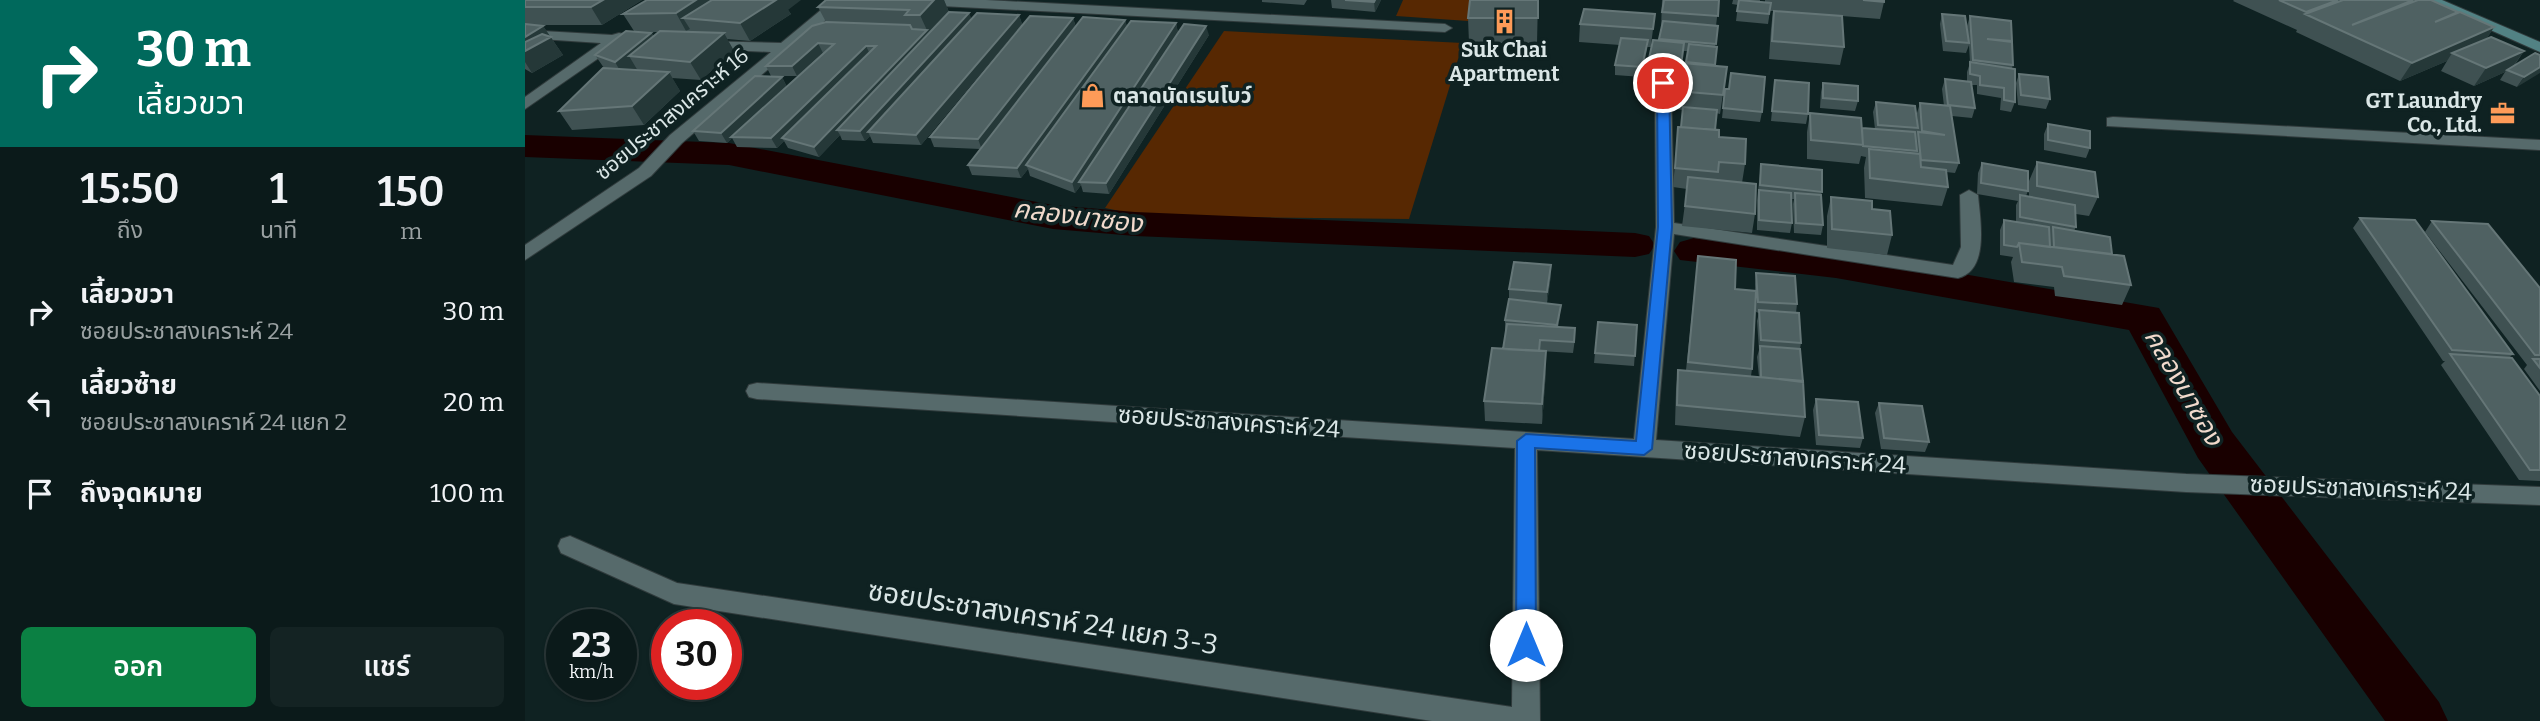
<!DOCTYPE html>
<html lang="th">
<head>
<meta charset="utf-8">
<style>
  :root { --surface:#0b1a1a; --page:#142323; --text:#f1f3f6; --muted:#9aa1a2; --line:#2b3839; --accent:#0b8043 }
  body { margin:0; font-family:Bitter,"Noto Sans Thai",serif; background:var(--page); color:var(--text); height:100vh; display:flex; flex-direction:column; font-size:26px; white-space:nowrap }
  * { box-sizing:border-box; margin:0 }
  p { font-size:23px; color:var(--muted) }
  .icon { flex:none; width:38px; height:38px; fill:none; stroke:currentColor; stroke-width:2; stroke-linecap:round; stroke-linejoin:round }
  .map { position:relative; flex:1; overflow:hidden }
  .drawer { display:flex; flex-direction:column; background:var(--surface); width:525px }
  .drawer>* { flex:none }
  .hud { background:#00695c; color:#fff; overflow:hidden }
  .speed { position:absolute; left:21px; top:609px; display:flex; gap:14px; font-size:35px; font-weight:700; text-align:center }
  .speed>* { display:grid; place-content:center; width:91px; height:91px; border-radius:50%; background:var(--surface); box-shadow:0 2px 5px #0004,0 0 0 2px var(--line); line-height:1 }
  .speed small { font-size:18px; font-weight:400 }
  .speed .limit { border:10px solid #d22; background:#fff; color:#111 }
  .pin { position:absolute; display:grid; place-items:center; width:60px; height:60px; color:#fff; margin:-30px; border:4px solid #fff; border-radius:50%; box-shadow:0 2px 7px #0007 }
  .me { position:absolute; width:77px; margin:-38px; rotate:0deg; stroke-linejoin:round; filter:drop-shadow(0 0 5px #0008) }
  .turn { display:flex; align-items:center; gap:24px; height:147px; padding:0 21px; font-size:32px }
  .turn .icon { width:91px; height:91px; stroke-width:2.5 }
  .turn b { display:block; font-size:49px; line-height:60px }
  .eta { display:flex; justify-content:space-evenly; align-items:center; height:119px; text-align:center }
  .eta b { font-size:42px; font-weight:600; line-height:49px }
  .button { display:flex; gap:14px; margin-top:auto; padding:14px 21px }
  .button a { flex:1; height:80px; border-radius:10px; background:var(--accent); color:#fff; font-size:28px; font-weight:600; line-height:80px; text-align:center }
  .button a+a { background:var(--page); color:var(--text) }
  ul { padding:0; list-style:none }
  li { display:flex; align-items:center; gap:21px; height:91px; padding:0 21px }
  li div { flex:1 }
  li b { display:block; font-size:26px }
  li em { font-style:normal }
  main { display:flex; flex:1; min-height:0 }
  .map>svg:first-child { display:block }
  .green { fill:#572802 }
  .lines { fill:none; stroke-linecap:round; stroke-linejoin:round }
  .canal { fill:#190000; fill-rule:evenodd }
  .lane-casing { stroke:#303b3c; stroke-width:2 }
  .street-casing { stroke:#303b3c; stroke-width:2 }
  .secondary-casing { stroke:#303b3c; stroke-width:2 }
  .lane { fill:#566a6b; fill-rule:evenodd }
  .street { fill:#566a6b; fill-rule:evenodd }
  .secondary { fill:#528284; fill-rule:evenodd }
  .wall { fill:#3f5152; fill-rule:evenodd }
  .shaded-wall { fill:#253838 }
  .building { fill:#4f6162; stroke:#657677; stroke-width:2 }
  .route { fill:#1a73e8; stroke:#114b97; stroke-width:2 }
  .labels { text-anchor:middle; stroke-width:7; stroke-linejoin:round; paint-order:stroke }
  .far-poi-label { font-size:21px; font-weight:bold; fill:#dae6e6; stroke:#0f2222 }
  .far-street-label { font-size:21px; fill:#dae6e6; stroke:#0f2222 }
  .street-label { font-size:24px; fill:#dae6e6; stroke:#0f2222 }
  .water-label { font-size:26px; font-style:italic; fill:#f1dacc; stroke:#0f2222 }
  .near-street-label { font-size:28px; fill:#dae6e6; stroke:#0f2222 }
</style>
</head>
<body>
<main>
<section class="drawer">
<div class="hud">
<div class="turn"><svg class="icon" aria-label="right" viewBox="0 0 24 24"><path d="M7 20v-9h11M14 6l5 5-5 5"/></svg><div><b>30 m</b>เลี้ยวขวา</div></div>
</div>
<div class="eta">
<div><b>15:50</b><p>ถึง</p></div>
<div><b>1</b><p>นาที</p></div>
<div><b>150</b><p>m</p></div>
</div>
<ul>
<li><svg class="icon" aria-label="right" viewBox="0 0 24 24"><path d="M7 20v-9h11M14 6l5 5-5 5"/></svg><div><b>เลี้ยวขวา</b><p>ซอยประชาสงเคราะห์ 24</p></div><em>30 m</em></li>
<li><svg class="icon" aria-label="left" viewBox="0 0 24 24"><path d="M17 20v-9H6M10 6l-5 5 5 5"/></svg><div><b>เลี้ยวซ้าย</b><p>ซอยประชาสงเคราห์ 24 แยก 2</p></div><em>20 m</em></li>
<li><svg class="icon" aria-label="arrive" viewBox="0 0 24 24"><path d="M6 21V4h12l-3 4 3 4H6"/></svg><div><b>ถึงจุดหมาย</b></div><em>100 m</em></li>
</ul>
<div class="button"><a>ออก</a><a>แชร์</a></div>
</section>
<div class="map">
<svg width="2015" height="721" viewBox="0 0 2015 721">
  <rect width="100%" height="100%" fill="#0f2222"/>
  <path class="green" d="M878,0H948L943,21L871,16Z
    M699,31L938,43L884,219L619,216L580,208Z"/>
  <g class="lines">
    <path class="canal" d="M0,135L204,143L528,205L610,212L1110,233L1124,236L1130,245L1124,254L1110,257L610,236L528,229L204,165L0,157Z
      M1169,238L1311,252L1634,308L1707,432L1914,702L1923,721H1860L1673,458L1604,330L1311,278L1155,260L1149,251L1155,242Z"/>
    <defs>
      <path id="lane" d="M371,0H461L920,24L927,28L920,32L378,4Z"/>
      <path id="street" d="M308,0H324L157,143L126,176L0,260V245L114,168L145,135L246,52L180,49L175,47V41L256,43Z
        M0,30L87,35L94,33L121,38L124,41L116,46L94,44L0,109V97L76,43L0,38Z
        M1138,78L1146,83L1149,223L1428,265L1436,247L1435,195L1444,190L1453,195C1455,219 1465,270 1433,278L1149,234L1131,440L1661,474L2015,487V505L1661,492L1012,450L1015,721H907L149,604L36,553L33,546L36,539L45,536L152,583L987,707L990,448L232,399L224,397L221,391L224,385L232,383L1109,439L1131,227L1130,83Z
        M1588,117L2015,140V150L1582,126V118Z"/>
      <path id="secondary" d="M1898,0H1917L2015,42V52Z"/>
    </defs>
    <use href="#lane" class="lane-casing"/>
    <use href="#street" class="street-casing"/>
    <use href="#secondary" class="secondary-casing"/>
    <use href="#lane" class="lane"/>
    <use href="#street" class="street"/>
    <use href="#secondary" class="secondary"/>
  </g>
  <path class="wall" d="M0,0H117L77,25H6L18,26L38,55L7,73L0,69Z
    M301,0H419L424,12L444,13L446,19L494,15L497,24L396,145L348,143L345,136L340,141L317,140L315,135L294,157L263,148L259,141L252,148L212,147L207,138L202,143L174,141L168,131L257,77L262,87L299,53L272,76H246L241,66L301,22L293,7Z
    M737,0H782L779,5L737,2Z
    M806,0H856L850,12L807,8Z
    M1013,0L1012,43H944L943,18Z
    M1137,0H1194L1191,26H1193L1190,47V66L1202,67L1195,114L1191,113L1190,130L1194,137L1220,164L1217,183L1230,214L1227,233L1157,226L1162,189L1148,187L1153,127H1156L1158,110L1150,109L1152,91L1160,63L1163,51H1158L1155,76L1122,73L1126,47H1122L1117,77L1090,75V65L1095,45L1054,42L1055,24L1130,14L1126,45L1134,40L1136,30Z
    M1208,0H1235V2L1240,3V0H1359V2L1355,19L1317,16L1319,47L1315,65L1244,59L1246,29L1248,11H1245L1243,24L1211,21L1213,5L1207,4Z
    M1709,0H1906L1933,12L1931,14L1969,27L1962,38L1999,51L1989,66L2015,55L1992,87L1975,80L1980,72L1949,86L1916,71L1922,61L1875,81L1771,32L1772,30L1708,1Z
    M263,10L266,14L225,41L202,39L209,51L176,80L147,78L155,91L119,125L47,130L34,111L79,68L70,55L109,31L98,14ZM120,32H134L129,36L126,33Z
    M1417,14L1443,36L1442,26L1445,16L1486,21L1488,65L1487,68L1490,102L1486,112L1475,110L1476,98L1452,94V85H1446L1450,108L1447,118L1427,116L1434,163L1430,173L1421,172L1423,187L1417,206L1340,198L1339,168L1341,157L1336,156L1334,164L1282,159V132L1285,113L1337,128L1350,129L1348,112L1351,102L1393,126L1392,113L1395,103L1419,106L1417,89L1420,79L1442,82V72L1445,63L1444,45L1441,53L1418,51L1415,24Z
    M548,18L551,27L600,20L602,27L651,23L653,33L684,35L584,194L558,192L556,185L550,193L505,176L503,169L496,178L447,175L443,165L455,149L409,147L405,137Z
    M1494,74L1525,99L1521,109L1493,105L1491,83Z
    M1250,80L1283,114L1281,124L1246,121Z
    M1298,83L1333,101L1330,111L1295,108L1296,92Z
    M1200,89H1204L1237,112L1235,122L1197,118Z
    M1523,124L1565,148L1561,158L1519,150V134Z
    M1512,162L1573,197L1564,216L1551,214V227L1549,231L1587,254L1606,285L1597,305L1530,296L1529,287L1489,282L1486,262L1488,257L1475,255V230L1479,220L1491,222V205L1493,201L1452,194L1453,173L1457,163L1503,191L1501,196L1504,197V181Z
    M1236,164L1297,192L1296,195L1298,225L1296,235L1269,233L1268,204L1269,199H1266L1267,223L1265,233L1232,230V200Z
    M1306,197L1367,235L1362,255L1302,248V216Z
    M1835,218L1988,354L1985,357L2015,396V481L1994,480L1916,365L1920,361H1918L1828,228Z
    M1907,221L2015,288V391L1999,369L2002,365L1900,232Z
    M1173,256L1210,289L1230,291V284L1231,273L1272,304L1271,313L1276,343L1275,349L1280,417L1275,437L1150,425L1151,389L1153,370H1161ZM1230,298L1231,312L1234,313L1232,321L1234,350L1232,357L1234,377L1226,376L1227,369Z
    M1026,275L1022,303L1001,301L1035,315L1033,327L1050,328V339L1048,353L1015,351H1021V371L1017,424L960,421L959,401L978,349L981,330H980V320L984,300V289Z
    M1073,322L1112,325L1109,366L1069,363Z
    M1291,399L1338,438L1335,448L1291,445L1288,410Z
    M1354,403L1404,442L1400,452L1356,449L1350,413Z"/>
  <path class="shaded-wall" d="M78,0H117L77,25L66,7Z
    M171,0H203L158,18L165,29L161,31L151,13Z
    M251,0H276L263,10L266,14L225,41L215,23Z
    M406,0H419L426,17L406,39L395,15Z
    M850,0H856L850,12L849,2Z
    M1813,0H1849L1780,14L1781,12Z
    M444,13L448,22L343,132L345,136L340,141L335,131Z
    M494,15L497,24L396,145L391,135Z
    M548,18L551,28L457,150L453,139Z
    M600,20L603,29L501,165L503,169L496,178L492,168Z
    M651,23L653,33L554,182L556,185L550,193L547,182Z
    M18,26L38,55L7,73L0,62V37Z
    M681,26L684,35L584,194L581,183Z
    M1969,27L1958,45L1927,53L1922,61L1875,81L1887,63Z
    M402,30L406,39L312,130L315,135L294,157L289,147Z
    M126,33L137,51L104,56L113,71L101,81L90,62Z
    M199,33L209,51L176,80L165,62Z
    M1123,40L1122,49L1117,77V67Z
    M293,43L298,53L272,76L267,66Z
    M341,46L346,56L257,138L259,141L252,148L246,138Z
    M1999,51L1986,69L1982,70L1980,72L1949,86L1961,68Z
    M2015,67V73L1992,87L1999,77Z
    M144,72L155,91L119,125L107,106Z
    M257,77L262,87L206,137L207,138L202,143L196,133Z
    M1026,265V275L1022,303V292Z
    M1036,305L1035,315L1032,336V325Z
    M1021,351V371L1017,424V404Z"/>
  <path class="building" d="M0,0H78L66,7H0Z
    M122,0H171L151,13L98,14Z
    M187,0H251L215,23L158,18Z
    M301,0H409L395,15H380L384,10L293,7Z
    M820,0H850L849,2Z
    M945,0H1013V18H943Z
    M1139,0H1194L1193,16L1137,12Z
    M1214,0L1246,3L1244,14L1212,11Z
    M1338,0H1359V2Z
    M1754,0H1813L1781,12Z
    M1818,0H1888L1827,25L1893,0H1906L1933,12L1910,22L1935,12L1969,27L1887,63L1780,14Z
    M1059,9L1130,14L1128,29L1055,24Z
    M1249,11L1317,16L1319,47L1247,41Z
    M424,12L444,13L335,131L312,130Z
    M452,13L494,15L391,135L343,132Z
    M1417,14L1440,16L1444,43L1421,41Z
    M505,16L548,18L453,139L405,137Z
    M1445,16L1486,21L1487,41L1462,39L1487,42L1488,65L1448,60Z
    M558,17L600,20L492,168L443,165Z
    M606,21L651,23L547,182L501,165Z
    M1138,21L1193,26L1191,44L1134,39Z
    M301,22L385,25L387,29L402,30L289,147L257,138L351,46H341L246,138L206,137L309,44L293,43L267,66H241L287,26Z
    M0,24L18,26L0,37Z
    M659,24L681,26L581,183L554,182Z
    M101,31L126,33L90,62L70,55Z
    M135,31L199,33L165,62L104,56Z
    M17,34L26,37L0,51V42Z
    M1966,37L1999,51L1961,68L1927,53Z
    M1096,38L1123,40L1117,67L1090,65Z
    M1128,40L1159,43L1156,66L1123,63Z
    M1164,44L1192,47L1190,65L1161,62Z
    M2010,53L2015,55V67L1999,77L1982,70Z
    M1445,62L1490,69V102L1479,100V88L1455,85V76L1445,74Z
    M1157,63L1202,67L1198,95L1152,91Z
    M78,68L144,72L107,106L34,111Z
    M1206,73L1240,77L1237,112L1198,108L1200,89H1204Z
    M1494,74L1523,77L1525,99L1496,95Z
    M230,76L257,77L196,133L168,131Z
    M1420,79L1446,82L1450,108L1423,105Z
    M1250,80L1284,83L1283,114L1247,111Z
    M1298,83L1333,86V101L1298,98Z
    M1351,102L1390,106L1393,128L1353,125Z
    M1395,103L1425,106L1434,163L1396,160L1393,132L1420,135L1397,131Z
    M1158,107L1192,110L1190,130L1156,127Z
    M1285,113L1336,118L1338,145L1286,140Z
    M1523,124L1565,131V148L1523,140Z
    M1153,127L1194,130V137L1221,139L1220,164L1194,162L1193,172L1150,168Z
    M1337,128L1390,132L1392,151L1338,146Z
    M1344,149L1395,154L1396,167L1421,170L1423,187L1345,178Z
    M1512,162L1570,172L1573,197L1512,186Z
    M1457,163L1503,171V191L1456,183Z
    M1236,164L1297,170V192L1235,185Z
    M1163,177L1231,184L1230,214L1160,206Z
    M1234,190L1266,193L1267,223L1234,220Z
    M1270,193L1296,195L1298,225L1271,223Z
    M1495,195L1550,205L1551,227L1495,217Z
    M1306,197L1347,201V209L1365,211L1367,235L1307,229Z
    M1835,218L1890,220L1988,354L1927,350Z
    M1479,220L1524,227L1525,247L1494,243L1492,247L1479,245Z
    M1907,221L1963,224L2015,288V355H2010Z
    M1528,227L1585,237L1587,254L1529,247Z
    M1494,243L1599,256L1606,285L1539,276L1537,267L1497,262Z
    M1173,256L1211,260L1210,289L1231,291L1227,369L1163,362Z
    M989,262L1026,265L1022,292L984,289Z
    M1231,273L1270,276L1272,304L1233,302Z
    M984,299L1036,305L1032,325L980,320Z
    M1234,310L1274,313L1276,343L1236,340Z
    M1073,322L1112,325L1110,356L1070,353Z
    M982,324L1050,328L1049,342L1015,340L1014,351L978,349Z
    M1235,346L1275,349L1278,382L1236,377Z
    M967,348L1021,351L1017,404L959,401Z
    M1925,354L1987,358L2015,396V470H2005Z
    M2008,359H2015V368Z
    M1153,370L1278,381L1280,417L1152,405Z
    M1291,399L1333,402L1338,438L1294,435Z
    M1354,403L1397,406L1404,442L1359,438Z"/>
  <path class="route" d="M1138,80L1144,83L1147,227L1127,449L1119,455L1010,448L1011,645L1008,651L1001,653L994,651L991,645L992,441L1001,434L1111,441L1133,227L1132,83Z"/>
  <defs>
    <symbol id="building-bare" viewBox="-9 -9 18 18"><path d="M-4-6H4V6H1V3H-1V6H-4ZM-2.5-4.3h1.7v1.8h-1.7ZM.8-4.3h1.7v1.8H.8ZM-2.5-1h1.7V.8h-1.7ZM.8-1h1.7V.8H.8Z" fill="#fe9b58" stroke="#0f2222" stroke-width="2.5" paint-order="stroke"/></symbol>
    <symbol id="shop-bare" viewBox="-9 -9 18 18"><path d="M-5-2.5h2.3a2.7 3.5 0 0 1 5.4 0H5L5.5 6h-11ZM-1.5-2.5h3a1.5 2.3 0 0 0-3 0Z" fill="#fe9b58" stroke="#0f2222" stroke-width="2.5" paint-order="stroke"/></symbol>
    <symbol id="office-bare" viewBox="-9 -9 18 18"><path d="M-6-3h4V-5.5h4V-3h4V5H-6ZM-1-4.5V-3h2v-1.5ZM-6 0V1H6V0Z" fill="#fe9b58" stroke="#0f2222" stroke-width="2.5" paint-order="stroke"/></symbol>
  </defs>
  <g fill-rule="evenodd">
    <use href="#building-bare" x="962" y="4" width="35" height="35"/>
    <use href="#shop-bare" x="550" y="78" width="35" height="35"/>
    <use href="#office-bare" x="1960" y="96" width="35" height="35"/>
  </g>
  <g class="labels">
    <g class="far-poi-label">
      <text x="979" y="57">Suk Chai<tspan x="979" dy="24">Apartment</tspan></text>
      <text x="588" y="103" text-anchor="start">ตลาดนัดเรนโบว์</text>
      <text x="1957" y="108" text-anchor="end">GT Laundry<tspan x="1957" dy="24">Co., Ltd.</tspan></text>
    </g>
    <g class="far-street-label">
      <text transform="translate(147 114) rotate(-40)" y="7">ซอยประชาสงเคราะห์ 16</text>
    </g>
    <g class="street-label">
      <text transform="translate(704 422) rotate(4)" y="8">ซอยประชาสงเคราะห์ 24</text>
      <text transform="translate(1270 458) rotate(4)" y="8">ซอยประชาสงเคราะห์ 24</text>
      <text transform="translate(1836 488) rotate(2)" y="8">ซอยประชาสงเคราะห์ 24</text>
    </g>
    <g class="water-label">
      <text transform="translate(553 216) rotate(7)" y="9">คลองนาซอง</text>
      <text transform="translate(1659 387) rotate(60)" y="9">คลองนาซอง</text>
    </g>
    <g class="near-street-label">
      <text transform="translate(518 617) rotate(9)" y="10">ซอยประชาสงเคราห์ 24 แยก 3-3</text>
    </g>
  </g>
</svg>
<div class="speed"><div>23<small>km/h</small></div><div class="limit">30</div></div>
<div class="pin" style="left:1138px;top:83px;background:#d93025"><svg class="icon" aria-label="arrive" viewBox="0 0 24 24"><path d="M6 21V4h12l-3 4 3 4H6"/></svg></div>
<svg class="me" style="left:1001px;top:645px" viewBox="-20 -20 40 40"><circle r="19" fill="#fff"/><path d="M0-13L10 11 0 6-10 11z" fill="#1a73e8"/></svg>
</div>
</main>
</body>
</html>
